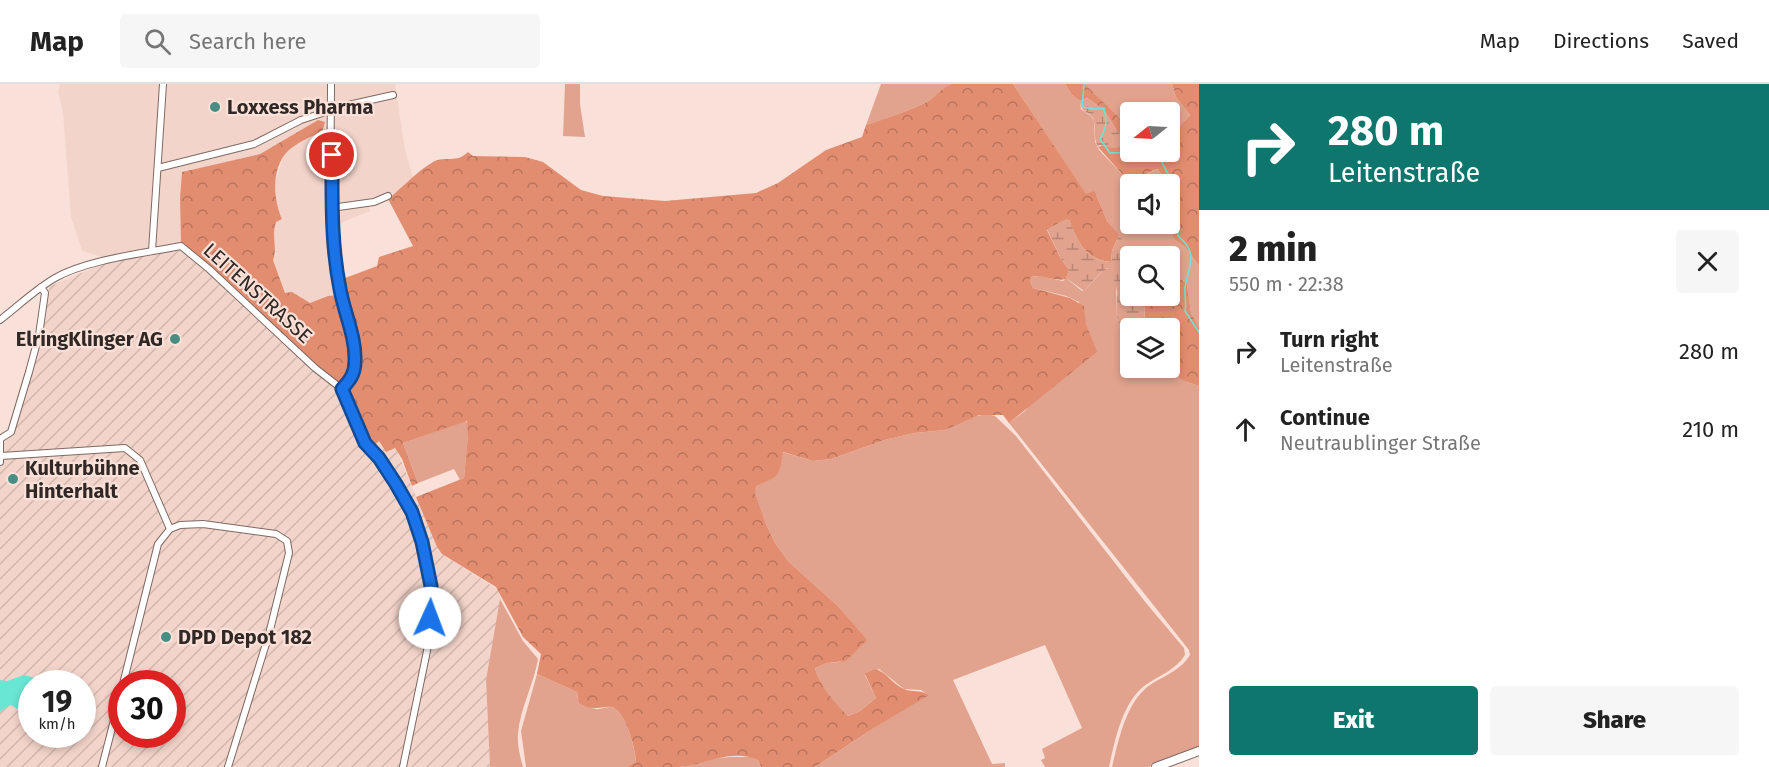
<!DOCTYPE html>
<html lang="en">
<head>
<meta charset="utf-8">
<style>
  :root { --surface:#fff; --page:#f6f6f6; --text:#222; --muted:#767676; --line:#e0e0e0; --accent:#0f766e }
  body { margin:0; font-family:"Fira Sans",sans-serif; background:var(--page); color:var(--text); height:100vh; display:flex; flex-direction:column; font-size:22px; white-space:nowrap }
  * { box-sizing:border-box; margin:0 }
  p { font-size:20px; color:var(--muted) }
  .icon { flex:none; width:33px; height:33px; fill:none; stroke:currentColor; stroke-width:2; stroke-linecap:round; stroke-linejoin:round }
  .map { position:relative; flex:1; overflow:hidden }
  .side { display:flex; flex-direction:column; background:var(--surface); width:570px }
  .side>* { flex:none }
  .banner { background:#0f766e; color:#fff; overflow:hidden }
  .needle { width:39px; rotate:252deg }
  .fabs { position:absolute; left:1120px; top:18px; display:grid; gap:12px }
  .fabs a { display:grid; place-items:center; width:60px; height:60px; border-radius:6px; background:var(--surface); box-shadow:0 3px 9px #0003; font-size:30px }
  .speed { position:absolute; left:18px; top:586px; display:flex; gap:12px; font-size:30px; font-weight:700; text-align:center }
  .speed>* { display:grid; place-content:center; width:78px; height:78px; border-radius:50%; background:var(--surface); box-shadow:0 3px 9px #0003; line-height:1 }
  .speed small { font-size:15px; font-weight:400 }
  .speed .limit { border:9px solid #d22; background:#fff; color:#111 }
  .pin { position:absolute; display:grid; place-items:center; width:51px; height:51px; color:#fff; margin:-26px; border:3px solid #fff; border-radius:50%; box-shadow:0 2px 6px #0007 }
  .me { position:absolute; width:66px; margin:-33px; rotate:2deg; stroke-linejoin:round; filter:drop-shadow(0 0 4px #0008) }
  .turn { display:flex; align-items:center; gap:21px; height:126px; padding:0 30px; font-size:27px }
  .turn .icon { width:78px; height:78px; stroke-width:2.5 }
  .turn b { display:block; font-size:42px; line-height:51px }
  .round { display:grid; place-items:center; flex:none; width:63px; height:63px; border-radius:6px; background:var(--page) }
  .headline { display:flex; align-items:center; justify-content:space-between; height:102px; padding:0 30px }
  h1 { font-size:36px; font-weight:800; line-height:45px }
  .button { display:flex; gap:12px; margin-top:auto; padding:12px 30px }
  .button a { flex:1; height:69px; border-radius:6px; background:var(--accent); color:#fff; font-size:24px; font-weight:800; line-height:69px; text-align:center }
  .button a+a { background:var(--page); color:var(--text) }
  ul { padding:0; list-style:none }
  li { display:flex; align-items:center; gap:18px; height:78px; padding:0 30px }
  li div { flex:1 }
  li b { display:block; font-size:22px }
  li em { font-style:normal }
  header { display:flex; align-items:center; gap:36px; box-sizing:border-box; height:84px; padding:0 30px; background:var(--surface); border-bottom:2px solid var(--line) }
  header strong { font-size:28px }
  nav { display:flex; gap:33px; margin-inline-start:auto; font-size:21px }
  .search { width:420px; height:54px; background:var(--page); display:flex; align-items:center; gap:15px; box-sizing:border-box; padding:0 21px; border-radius:6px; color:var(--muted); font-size:22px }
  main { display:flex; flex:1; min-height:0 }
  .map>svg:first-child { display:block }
  .built { fill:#f3d4ca }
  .industrial { fill:url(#industrial-furrows); fill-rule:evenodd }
  .grass { fill:#e2a38e }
  .forest { fill:url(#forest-crowns) }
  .wetland { fill:url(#wetland-marsh) }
  .water { fill:#6ae6d5 }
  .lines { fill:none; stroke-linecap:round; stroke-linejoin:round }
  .stream { stroke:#6ae6d5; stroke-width:1.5 }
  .minor-casing { stroke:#7e6962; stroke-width:8 }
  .tertiary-casing { stroke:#7e6962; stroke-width:10 }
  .minor { stroke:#fff; stroke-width:6 }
  .tertiary { stroke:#fff; stroke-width:8 }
  .route-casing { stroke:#114b97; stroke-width:15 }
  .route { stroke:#1a73e8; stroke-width:10 }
  .poi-dot { fill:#498e84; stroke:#f9e1d9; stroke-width:2 }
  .labels { text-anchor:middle; stroke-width:4.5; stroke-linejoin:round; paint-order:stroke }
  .poi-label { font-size:20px; font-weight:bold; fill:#312825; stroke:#f9e1d9; text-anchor:start }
  .street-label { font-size:20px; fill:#312825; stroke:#f9e1d9 }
</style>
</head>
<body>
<header>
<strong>Map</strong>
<div class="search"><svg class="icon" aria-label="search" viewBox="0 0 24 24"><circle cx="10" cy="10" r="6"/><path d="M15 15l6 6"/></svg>Search here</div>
<nav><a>Map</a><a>Directions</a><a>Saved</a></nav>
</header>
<main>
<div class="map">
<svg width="1199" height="683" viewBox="0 0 1199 683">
  <defs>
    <pattern id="industrial-furrows" width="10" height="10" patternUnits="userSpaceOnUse" patternTransform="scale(1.5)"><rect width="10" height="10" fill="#f3d4ca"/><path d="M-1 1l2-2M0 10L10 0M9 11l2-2" fill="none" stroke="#d1b6ad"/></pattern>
    <pattern id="forest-crowns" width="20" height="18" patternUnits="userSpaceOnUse" patternTransform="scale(1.5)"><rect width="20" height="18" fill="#e38d70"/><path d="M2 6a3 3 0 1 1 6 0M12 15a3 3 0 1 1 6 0" fill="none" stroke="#b9735c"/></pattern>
    <pattern id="wetland-marsh" width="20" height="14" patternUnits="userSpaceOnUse" patternTransform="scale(1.5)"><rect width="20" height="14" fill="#e2a38e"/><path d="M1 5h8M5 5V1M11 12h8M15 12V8" fill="none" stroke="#b88574"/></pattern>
  </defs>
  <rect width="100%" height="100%" fill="#f9e1d9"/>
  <path class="built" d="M60,0H395L405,66L413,93L388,115L369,122L370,127L334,142L339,211L328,212L312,219H308L294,209H285L273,175L276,171L272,151L276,138L282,135L277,125L275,99L282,76L287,68L300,57L322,48L318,36L260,70L182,88L180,114L181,162L112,176L82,167L71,133L63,29L58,7Z"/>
  <path class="industrial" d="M186,166L342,305L359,330L364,345L361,344L370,365L379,357L386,367L394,364L397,367L437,463L442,470L497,505L501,512L486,596L490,683H0V372L50,202L134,167ZM32,600H82V651H32ZM122,600H172V651H122Z"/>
  <path class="grass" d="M565,0H580V20L585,53L563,52Z
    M881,0H951C941,3 935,14 925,19C906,28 886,34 866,41Z
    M1013,0H1065L1072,11L1080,17L1081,25L1091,32L1094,37L1095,58L1099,66L1123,91L1136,94L1158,85L1166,100H1131V140H1169L1175,156L1185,163L1199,182V243L1191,229L1187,200L1182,196L1170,193V172H1135L1107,137L1096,110L1086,111Z
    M1085,0H1172L1176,13L1190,31L1170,52V28H1131V45Z
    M1105,184L1109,185L1116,200L1117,236L1128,248L1131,249V284H1170V266L1175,275L1173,283L1187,298L1199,302V664L1148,683H1112C1118,658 1125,623 1145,605C1159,593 1180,588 1190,571L1189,566L1009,339L1025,327L1088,247L1079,218L1066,212L1033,204L1030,197L1031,193L1040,192L1063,197L1066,194L1082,207L1086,205Z
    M988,330L995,332L1016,352L1146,519L1184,564L1185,571C1176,586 1158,592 1144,602C1122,620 1115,656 1109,683H1045L1041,676L1045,674L1042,665L1082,644L1045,561L953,596L992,680L1005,679V683H815L866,649L928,611L921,606L904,605L879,585L865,591L876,614L860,627L848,632C835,620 819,601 815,584L827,579L840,578L866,556L839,523L789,478L775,459L766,440L754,410L756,402L782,368L813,377L831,375L885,356L914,349L945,346L971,333Z
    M465,337L469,340L464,394L460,396L454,385L418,399L403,359Z
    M500,515L523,557L538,575C534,600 520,624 518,650C517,661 520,672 523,683H490L486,596Z
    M537,590L577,608L578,615C583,618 590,624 595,625C601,626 609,621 614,624C627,632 635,664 636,678L626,683H526L521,647Z
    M731,673H752L758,676L761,683H681L710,675Z"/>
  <path class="forest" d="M951,0H1013L1086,110L1094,107L1096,110L1107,137L1119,151L1112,167L1111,178C1084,175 1079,159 1069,136L1047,146L1061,175L1069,186L1066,195C1054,198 1043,190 1031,193L1030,197L1033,204L1070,214L1084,222L1086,240L1097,268L1009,339L1003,331H979L945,346L914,349L885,356L831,375L813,377L783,368C779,394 779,392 756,402L755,410L766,440L775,459L789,478L839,523L867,556L846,577L827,579L815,584C819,601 836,620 848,632L860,627L876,614L865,590L875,585C887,588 893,601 904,605C914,609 919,605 929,611L866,649L815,683H761L758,676C732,664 704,681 679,683C662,683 644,683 626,683L636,678C636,666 625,625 611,623C607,622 601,624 597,624C590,625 585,622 579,619L577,608L537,590L541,570L523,553L496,503L442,470L437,463L416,413L464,394L468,350L467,337L403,359L418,399L412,402L402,375L395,364L386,368L379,357L370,365L359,330L342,305L181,162L180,114L182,88L260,70L318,36L325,38L322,48C310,53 298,58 288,67C271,84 273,115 282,135L276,138C271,152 278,166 273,176L285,209L292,208L310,219L328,212L339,211L340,196L377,182L379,173L413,162L388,115C403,103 416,88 433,78C446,71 456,80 468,68L473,72L525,73L543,78L581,106L603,112L665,117L756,109L778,99L826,66L862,53L866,41C886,34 906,28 925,19C935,14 941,3 951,0Z
    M1065,0H1085L1131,45V68H1170V52L1190,31L1176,13L1172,0H1199V182L1185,163L1175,156L1171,148L1169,140L1170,100H1166L1158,85C1146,88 1136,99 1123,91L1098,63L1122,55L1104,26L1087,14L1080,17L1072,11Z
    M1170,193L1182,196L1187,200L1191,229L1199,243V302C1183,297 1171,294 1175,274L1170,266V244H1145L1144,212H1170Z"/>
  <path class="wetland" d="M1087,14L1104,26L1122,55C1123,70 1108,62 1099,61L1098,63C1093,54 1096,46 1094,37C1091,26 1081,31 1080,17Z
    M1066,135L1069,136C1080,159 1083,175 1111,178L1112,167L1119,151L1135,172H1131L1130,177L1131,212H1144L1145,244H1131V249L1120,242C1113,229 1120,216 1116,202C1115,197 1110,190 1108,184L1101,188L1084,207L1066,194L1069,186L1061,175L1047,145Z"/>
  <path class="water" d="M24,591L46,597L45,600H32L31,627L22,624L17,625L13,622L9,621L0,628V596L7,597Z"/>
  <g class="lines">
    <path class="stream" d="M1084,0L1082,23L1094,25L1104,24C1107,37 1107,44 1100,55L1110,69L1150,68L1160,75L1178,108V152C1199,169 1189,181 1185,203C1184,211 1187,219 1185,227L1199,248"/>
    <defs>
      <path id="minor" d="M331,0C331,68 327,139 340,206C345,230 363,268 353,291C351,296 346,301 342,305
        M158,84L254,60L301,36L344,22L393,11
        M331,124L374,118L388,112
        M152,167L163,0
        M0,236C18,222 36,205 55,194C86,176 145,169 181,162L209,185L315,284L342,305L365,359L379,374L397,400L412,428L425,471L432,517L427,567L403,683
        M0,355L11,348L29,288L39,251L45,209L41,203
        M0,355V378
        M1,372L125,364L140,376L170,445
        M123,600L158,460L170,445L180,441L203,440L276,450L287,457L289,469L269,550L228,683
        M102,683L122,605"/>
      <path id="tertiary" d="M1156,683L1199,667"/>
    </defs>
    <use href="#minor" class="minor-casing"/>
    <use href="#tertiary" class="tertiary-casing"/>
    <use href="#minor" class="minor"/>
    <use href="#tertiary" class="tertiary"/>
  </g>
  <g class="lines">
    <defs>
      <path id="route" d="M332,71C332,116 331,160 340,205C344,228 356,253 355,277C355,290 350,296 342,305L365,359L379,374L396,400L412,428L422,458L431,502L430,534"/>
    </defs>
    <use href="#route" class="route-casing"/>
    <use href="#route" class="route"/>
  </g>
  <g class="poi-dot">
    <circle cx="215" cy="23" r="6"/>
    <circle cx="175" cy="255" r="6"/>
    <circle cx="13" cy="395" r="6"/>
    <circle cx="166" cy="553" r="6"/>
  </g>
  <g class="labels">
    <g class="poi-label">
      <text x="227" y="30">Loxxess Pharma</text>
      <text x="163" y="262" text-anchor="end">ElringKlinger AG</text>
      <text x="25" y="391">Kulturbühne<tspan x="25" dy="23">Hinterhalt</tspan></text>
      <text x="178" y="560">DPD Depot 182</text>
    </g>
    <g class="street-label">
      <text transform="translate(258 209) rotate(42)" y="7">LEITENSTRASSE</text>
    </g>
  </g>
</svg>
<div class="fabs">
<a><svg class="needle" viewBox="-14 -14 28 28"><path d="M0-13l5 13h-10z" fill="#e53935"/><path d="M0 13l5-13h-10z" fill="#767676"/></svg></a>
<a><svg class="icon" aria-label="sound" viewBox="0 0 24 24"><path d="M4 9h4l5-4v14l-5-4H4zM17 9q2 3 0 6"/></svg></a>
<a><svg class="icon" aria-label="search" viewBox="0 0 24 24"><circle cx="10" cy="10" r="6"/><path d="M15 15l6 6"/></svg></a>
<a><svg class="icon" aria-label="layers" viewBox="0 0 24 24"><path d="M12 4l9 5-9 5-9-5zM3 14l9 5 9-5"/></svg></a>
</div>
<div class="speed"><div>19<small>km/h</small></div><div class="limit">30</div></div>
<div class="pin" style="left:332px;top:71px;background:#d93025"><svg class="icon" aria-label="arrive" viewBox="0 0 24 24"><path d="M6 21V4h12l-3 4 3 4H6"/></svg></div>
<svg class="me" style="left:430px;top:534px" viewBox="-20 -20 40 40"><circle r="19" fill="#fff"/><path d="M0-13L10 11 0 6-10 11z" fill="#1a73e8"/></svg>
</div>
<section class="side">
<div class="banner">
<div class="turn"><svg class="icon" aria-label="right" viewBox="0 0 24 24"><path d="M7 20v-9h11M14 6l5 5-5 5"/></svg><div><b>280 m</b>Leitenstraße</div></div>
</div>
<div class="headline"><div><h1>2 min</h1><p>550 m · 22:38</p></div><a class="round"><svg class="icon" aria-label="close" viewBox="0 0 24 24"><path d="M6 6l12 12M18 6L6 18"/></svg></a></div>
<ul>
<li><svg class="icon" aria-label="right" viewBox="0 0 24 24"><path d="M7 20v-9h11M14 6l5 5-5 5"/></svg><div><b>Turn right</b><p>Leitenstraße</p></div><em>280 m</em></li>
<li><svg class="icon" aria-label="ahead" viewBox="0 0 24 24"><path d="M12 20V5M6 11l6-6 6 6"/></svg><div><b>Continue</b><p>Neutraublinger Straße</p></div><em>210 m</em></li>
</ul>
<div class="button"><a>Exit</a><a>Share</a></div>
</section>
</main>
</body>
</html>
